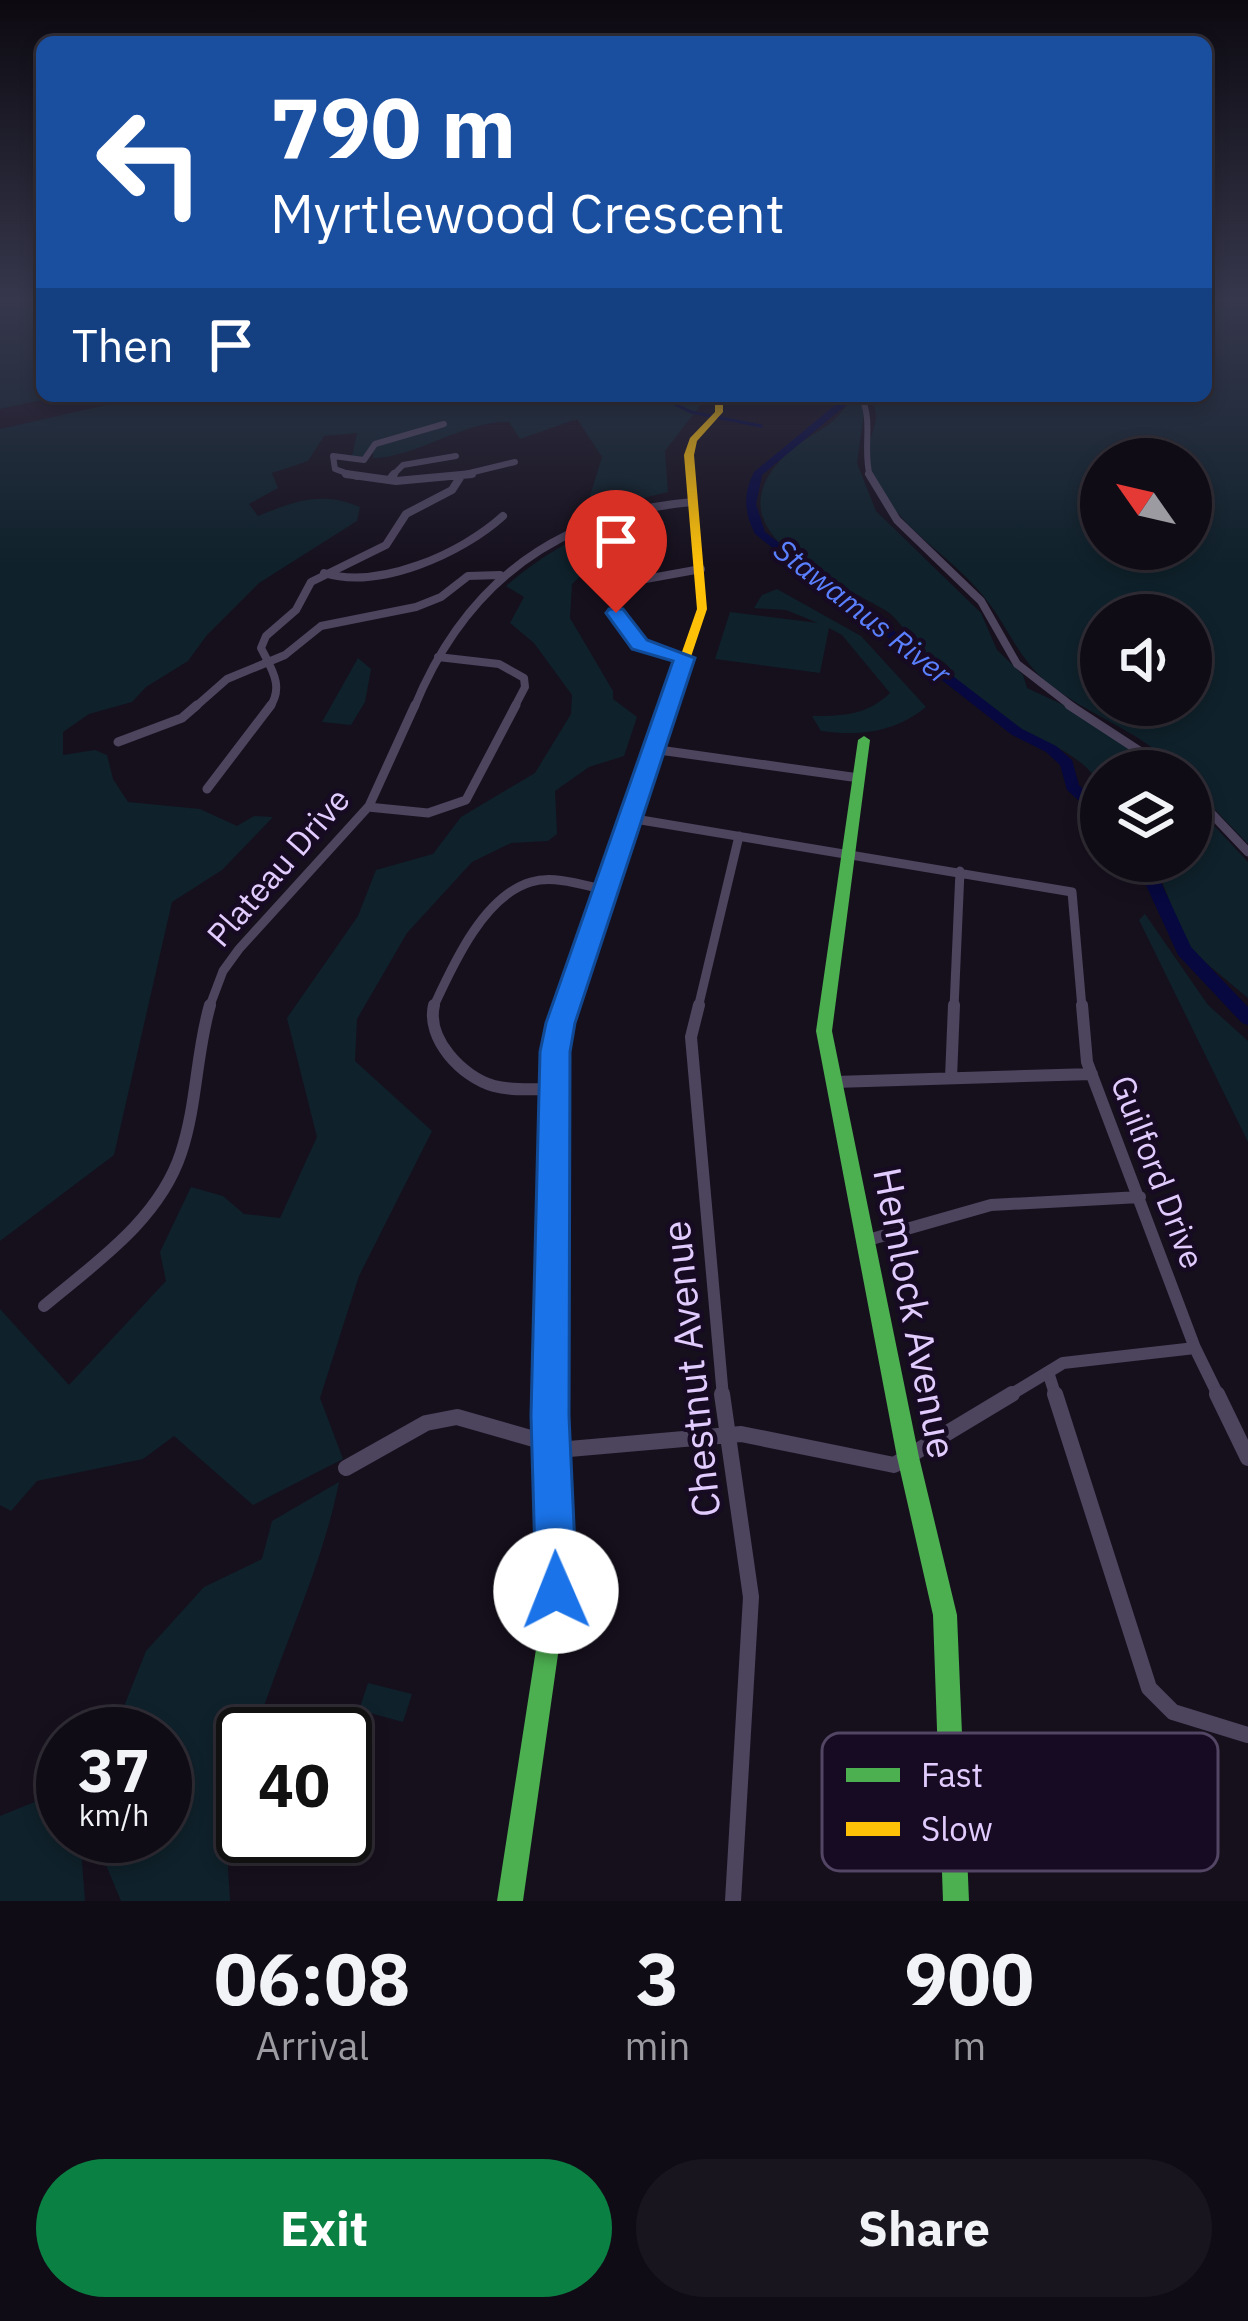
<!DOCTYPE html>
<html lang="en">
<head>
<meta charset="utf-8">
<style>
  :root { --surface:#100c16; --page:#19151f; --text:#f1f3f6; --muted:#9c9ba1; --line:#302c35; --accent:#0b8043 }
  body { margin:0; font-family:"IBM Plex Sans",sans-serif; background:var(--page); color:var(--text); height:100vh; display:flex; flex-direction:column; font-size:45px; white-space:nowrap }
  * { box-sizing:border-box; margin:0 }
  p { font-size:39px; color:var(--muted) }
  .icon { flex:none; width:66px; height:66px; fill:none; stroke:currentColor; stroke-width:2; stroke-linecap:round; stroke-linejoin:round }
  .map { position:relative; height:1901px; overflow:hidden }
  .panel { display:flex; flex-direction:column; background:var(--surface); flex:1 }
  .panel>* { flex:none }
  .hud { position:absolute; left:36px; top:36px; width:1176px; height:366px; border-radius:18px; box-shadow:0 6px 18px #0003,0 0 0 3px var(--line); background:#1a4fa0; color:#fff; overflow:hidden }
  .needle { width:78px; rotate:304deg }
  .tools { position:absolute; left:1080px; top:438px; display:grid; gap:24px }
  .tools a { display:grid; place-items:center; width:132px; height:132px; border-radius:50%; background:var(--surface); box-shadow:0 6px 18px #0003,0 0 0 3px var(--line); font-size:60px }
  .speed { position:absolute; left:36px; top:1707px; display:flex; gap:24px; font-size:60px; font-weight:700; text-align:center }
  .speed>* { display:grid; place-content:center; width:156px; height:156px; border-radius:50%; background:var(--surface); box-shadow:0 6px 18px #0003,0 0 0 3px var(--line); line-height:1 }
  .speed small { font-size:30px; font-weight:400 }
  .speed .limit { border:6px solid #111; border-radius:18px; background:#fff; color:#111 }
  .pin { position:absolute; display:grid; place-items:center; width:102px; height:102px; color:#fff; margin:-123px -51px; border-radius:50% 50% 50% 0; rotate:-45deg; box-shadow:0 0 12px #0007 }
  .pin .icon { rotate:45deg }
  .me { position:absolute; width:132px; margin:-66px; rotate:359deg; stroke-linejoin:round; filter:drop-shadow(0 0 9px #0008) }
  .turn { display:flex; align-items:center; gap:42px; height:252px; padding:0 36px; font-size:54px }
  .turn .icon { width:156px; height:156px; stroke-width:2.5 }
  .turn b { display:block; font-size:84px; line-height:102px }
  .then { display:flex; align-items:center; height:114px; padding:0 36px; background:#0003; gap:24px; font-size:45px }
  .eta { display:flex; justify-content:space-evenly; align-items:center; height:204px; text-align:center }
  .eta b { font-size:72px; font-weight:800; line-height:84px }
  .button { display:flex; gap:24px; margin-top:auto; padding:24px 36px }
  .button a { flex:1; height:138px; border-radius:72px; background:var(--accent); color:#fff; font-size:48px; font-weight:800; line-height:138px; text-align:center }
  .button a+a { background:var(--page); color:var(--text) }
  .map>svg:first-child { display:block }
  .green { fill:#0f212b; fill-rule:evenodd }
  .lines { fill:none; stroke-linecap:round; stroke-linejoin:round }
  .stream { stroke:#06083f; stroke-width:3 }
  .river { fill:#06083f; fill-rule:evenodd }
  .street-far4 { stroke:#4d445e; stroke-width:6 }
  .street-far3 { stroke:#4d445e; stroke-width:8 }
  .street-far2 { stroke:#4d445e; stroke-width:9 }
  .street-far1 { stroke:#4d445e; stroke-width:12 }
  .street { stroke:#4d445e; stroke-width:16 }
  .fast { fill:#4caf50; fill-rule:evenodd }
  .slow { fill:#ffc107; fill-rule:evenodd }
  .route { fill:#1a73e8; stroke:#114b97; stroke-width:3 }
  .labels { text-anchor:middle; stroke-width:9; stroke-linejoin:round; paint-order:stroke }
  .far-water-label { font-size:30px; font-style:italic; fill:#5a7fff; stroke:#160b22 }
  .street-label { font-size:33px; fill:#e2ccff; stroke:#160b22 }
  .near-street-label { font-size:39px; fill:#e2ccff; stroke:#160b22 }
  .key { fill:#160b22; stroke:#534564; stroke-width:3 }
  .key-label { font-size:33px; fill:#e2ccff }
</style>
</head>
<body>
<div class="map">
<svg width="1248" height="1901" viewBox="0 0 1248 1901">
  <rect width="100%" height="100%" fill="#16101d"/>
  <path class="green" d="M0,298H42V396H62L0,409Z
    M1206,298H1248V844L1191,785V771H1178C1141,730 1090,717 1048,683C1020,661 1009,629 988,602C951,552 888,526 869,463C863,443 880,427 875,409C874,404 870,401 869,396H1206ZM1101,459H1191V549H1101ZM1101,615H1191V705H1101Z
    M146,396L705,399L665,451L668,492L585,512L602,457L577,419L520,439L509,422C461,421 419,457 373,458V443L365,458L352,456L357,433L324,436L308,461L272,473L278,488L249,504L258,516C295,501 322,491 360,507L357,521L259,583L207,635L188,661L146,687L132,702L89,714L63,732V755L95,750L107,755L113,779L128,802L200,809L237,826L254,816L273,817L222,870L172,902L114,1155L0,1241V429Z
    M858,399L865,406L857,463L876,511L981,613L997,650L1023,675L1027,688L1070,708L1164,771H1101V789C1088,755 1042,742 1014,725C996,713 969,696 956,680C952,675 950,668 946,664C940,658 929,657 922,651C909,639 900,619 885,610C824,575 702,527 793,448C808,436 825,430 838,416C845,408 847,402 858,399Z
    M652,508L648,540L604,554L572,584L570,618L613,691V699L637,717L624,756L589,767L555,791L557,834L548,841L511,843L472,862L407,933L357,1019L355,1061L432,1131L359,1276L320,1398L343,1459L253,1505L174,1436L143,1459L37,1481L11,1511L0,1505V1309L69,1385L166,1281L160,1252L191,1187L223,1196L244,1214L280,1218L317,1137L287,1018L358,916L376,870L433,854L461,817L535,773L571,714L572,695L534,643L510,623L524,597L506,586C550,548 597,525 652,508Z
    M777,589L861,636L926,707C894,733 859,736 821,731L812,716C844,716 867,715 890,693L842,635L829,628L820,673L715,659L730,612L818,623L786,610L754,608L762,595Z
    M358,658L371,669L365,702L351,725L322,722Z
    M1191,801L1248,862V998L1188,948L1154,861H1191Z
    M1145,914L1208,1005L1248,1041V1142L1139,920Z
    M339,1482C322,1569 281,1649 255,1734H243V1776L226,1834L230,1901H121L94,1836H165V1734H113L146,1651L204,1587L262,1559L272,1521Z
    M368,1683L412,1694L403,1722L359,1710Z
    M37,1801L63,1811V1836H80L85,1901H0V1816Z"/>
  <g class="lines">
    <path class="stream" d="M658,396L691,412L761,426"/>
    <path class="river" d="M864,396L851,401L762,475L756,504L765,532L1022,729L1056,746L1072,760L1079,785L1101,805V818L1096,816L1067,790L1060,765L1046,752L1012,735L755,534C744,512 743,494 754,472L845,397Z
      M1135,861H1151L1191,947L1248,1007V1025L1242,1023L1178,955Z"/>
    <path class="street-far4" d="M861,396C874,423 862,448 870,477
      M722,401H748
      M357,477L335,469L333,456L364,460L375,444L444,424
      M391,477L403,465L456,456
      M453,477L515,462"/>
    <path class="street-far3" d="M346,474L396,481L472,474
      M869,474L897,520L981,601L1017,664L1074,708
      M390,479L394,474
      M324,573C379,590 461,554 503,516
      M438,657L499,664L524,678L525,687L514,708
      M684,658L640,644L614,606L640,580L701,569
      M194,708L227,679L285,655L321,626L416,607L441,597L468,576L500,575
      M269,708C285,687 271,668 261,648L266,636L296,610L311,582L386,545L406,514L452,490L461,476
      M414,708C465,583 557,514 692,502"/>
    <path class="street-far2" d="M1069,705L1170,771
      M118,742L182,718L197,705
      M652,749L859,778
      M207,789L271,705
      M1191,792L1248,852
      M368,807L428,813L466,800L516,705
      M629,818L1072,892L1082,1008
      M209,1008L223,971L239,949L369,806L415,705
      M433,1008C452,967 483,896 531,882C554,875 583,885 606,890
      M698,1008L739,836
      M954,1008L960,871"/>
    <path class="street-far1" d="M434,1005C426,1039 462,1077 494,1086C513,1091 534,1089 554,1089
      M699,1005L691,1037L723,1397
      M1082,1005L1087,1062L1195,1348L1219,1397
      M951,1078L954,1005
      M835,1082L1092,1074
      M868,1240L991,1205L1140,1197
      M44,1306C95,1263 159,1220 181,1153C197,1105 196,1053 210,1005
      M1048,1372L1056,1397
      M1007,1397L1063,1363L1195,1348"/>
    <path class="street" d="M722,1394L751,1597L733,1901
      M1055,1394L1149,1688L1173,1712L1248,1735
      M1217,1394L1248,1458
      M346,1468L426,1423L457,1417L569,1449L741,1434L894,1465L1012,1394"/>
    <path class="fast" d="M864,736L870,740L832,1031L919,1457L957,1615L969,1901H943L933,1615L897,1457L816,1031L858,740Z
      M554,1096L560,1098L562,1103L560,1416L567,1591L523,1901H497L545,1591L540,1416L546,1103L548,1098Z"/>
    <path class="slow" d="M715,396H723V412L697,441L694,455L707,609L568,1023L562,1103L560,1108L554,1110L548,1108L546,1103L552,1023L697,609L684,455L690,438L715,412Z"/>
  </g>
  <linearGradient id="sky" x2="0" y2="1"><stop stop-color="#0c0910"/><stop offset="0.53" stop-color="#36374c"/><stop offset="1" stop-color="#36374c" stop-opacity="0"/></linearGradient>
  <rect width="1248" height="565" fill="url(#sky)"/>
  <path class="route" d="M609,609H623L647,640L695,658L575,1023L570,1052L569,1416L577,1591L571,1605L556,1611L542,1605L536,1591L531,1416L540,1052L546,1023L673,661L632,649L606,613Z"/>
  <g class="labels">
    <g class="far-water-label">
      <text transform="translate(862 612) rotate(38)" y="10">Stawamus River</text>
    </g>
    <g class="street-label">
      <text transform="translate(278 867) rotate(-49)" y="12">Plateau Drive</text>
      <text transform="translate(1158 1172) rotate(69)" y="12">Guilford Drive</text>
    </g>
    <g class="near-street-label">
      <text transform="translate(915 1313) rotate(79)" y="14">Hemlock Avenue</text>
      <text transform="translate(691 1369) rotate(-96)" y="14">Chestnut Avenue</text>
    </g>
  </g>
  <rect x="822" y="1733" width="396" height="138" rx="18" class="key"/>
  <rect x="846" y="1768" width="54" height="14" fill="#4caf50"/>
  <rect x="846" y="1822" width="54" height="14" fill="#ffc107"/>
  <g class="key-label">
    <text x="921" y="1787">Fast</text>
    <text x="921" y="1841">Slow</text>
  </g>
</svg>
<div class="tools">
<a><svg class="needle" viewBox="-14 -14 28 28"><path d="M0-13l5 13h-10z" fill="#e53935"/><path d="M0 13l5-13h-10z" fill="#9c9ba1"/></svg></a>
<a><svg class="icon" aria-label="sound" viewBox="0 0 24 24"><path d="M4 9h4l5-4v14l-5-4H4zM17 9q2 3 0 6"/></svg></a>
<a><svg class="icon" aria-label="layers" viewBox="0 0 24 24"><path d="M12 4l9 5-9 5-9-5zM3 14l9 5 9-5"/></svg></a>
</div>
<div class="speed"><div>37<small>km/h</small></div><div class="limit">40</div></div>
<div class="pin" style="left:616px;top:613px;background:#d93025"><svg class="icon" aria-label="arrive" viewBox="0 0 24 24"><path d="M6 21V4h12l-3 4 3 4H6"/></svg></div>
<svg class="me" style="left:556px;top:1591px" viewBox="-20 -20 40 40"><circle r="19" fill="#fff"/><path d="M0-13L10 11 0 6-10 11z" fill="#1a73e8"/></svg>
<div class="hud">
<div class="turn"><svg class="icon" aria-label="left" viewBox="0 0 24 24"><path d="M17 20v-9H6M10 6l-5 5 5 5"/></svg><div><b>790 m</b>Myrtlewood Crescent</div></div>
<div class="then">Then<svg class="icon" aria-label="arrive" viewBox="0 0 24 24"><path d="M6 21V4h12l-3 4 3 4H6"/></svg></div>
</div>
</div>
<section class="panel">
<div class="eta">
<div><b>06:08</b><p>Arrival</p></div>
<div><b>3</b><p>min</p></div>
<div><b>900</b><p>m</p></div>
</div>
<div class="button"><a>Exit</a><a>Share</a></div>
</section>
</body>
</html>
